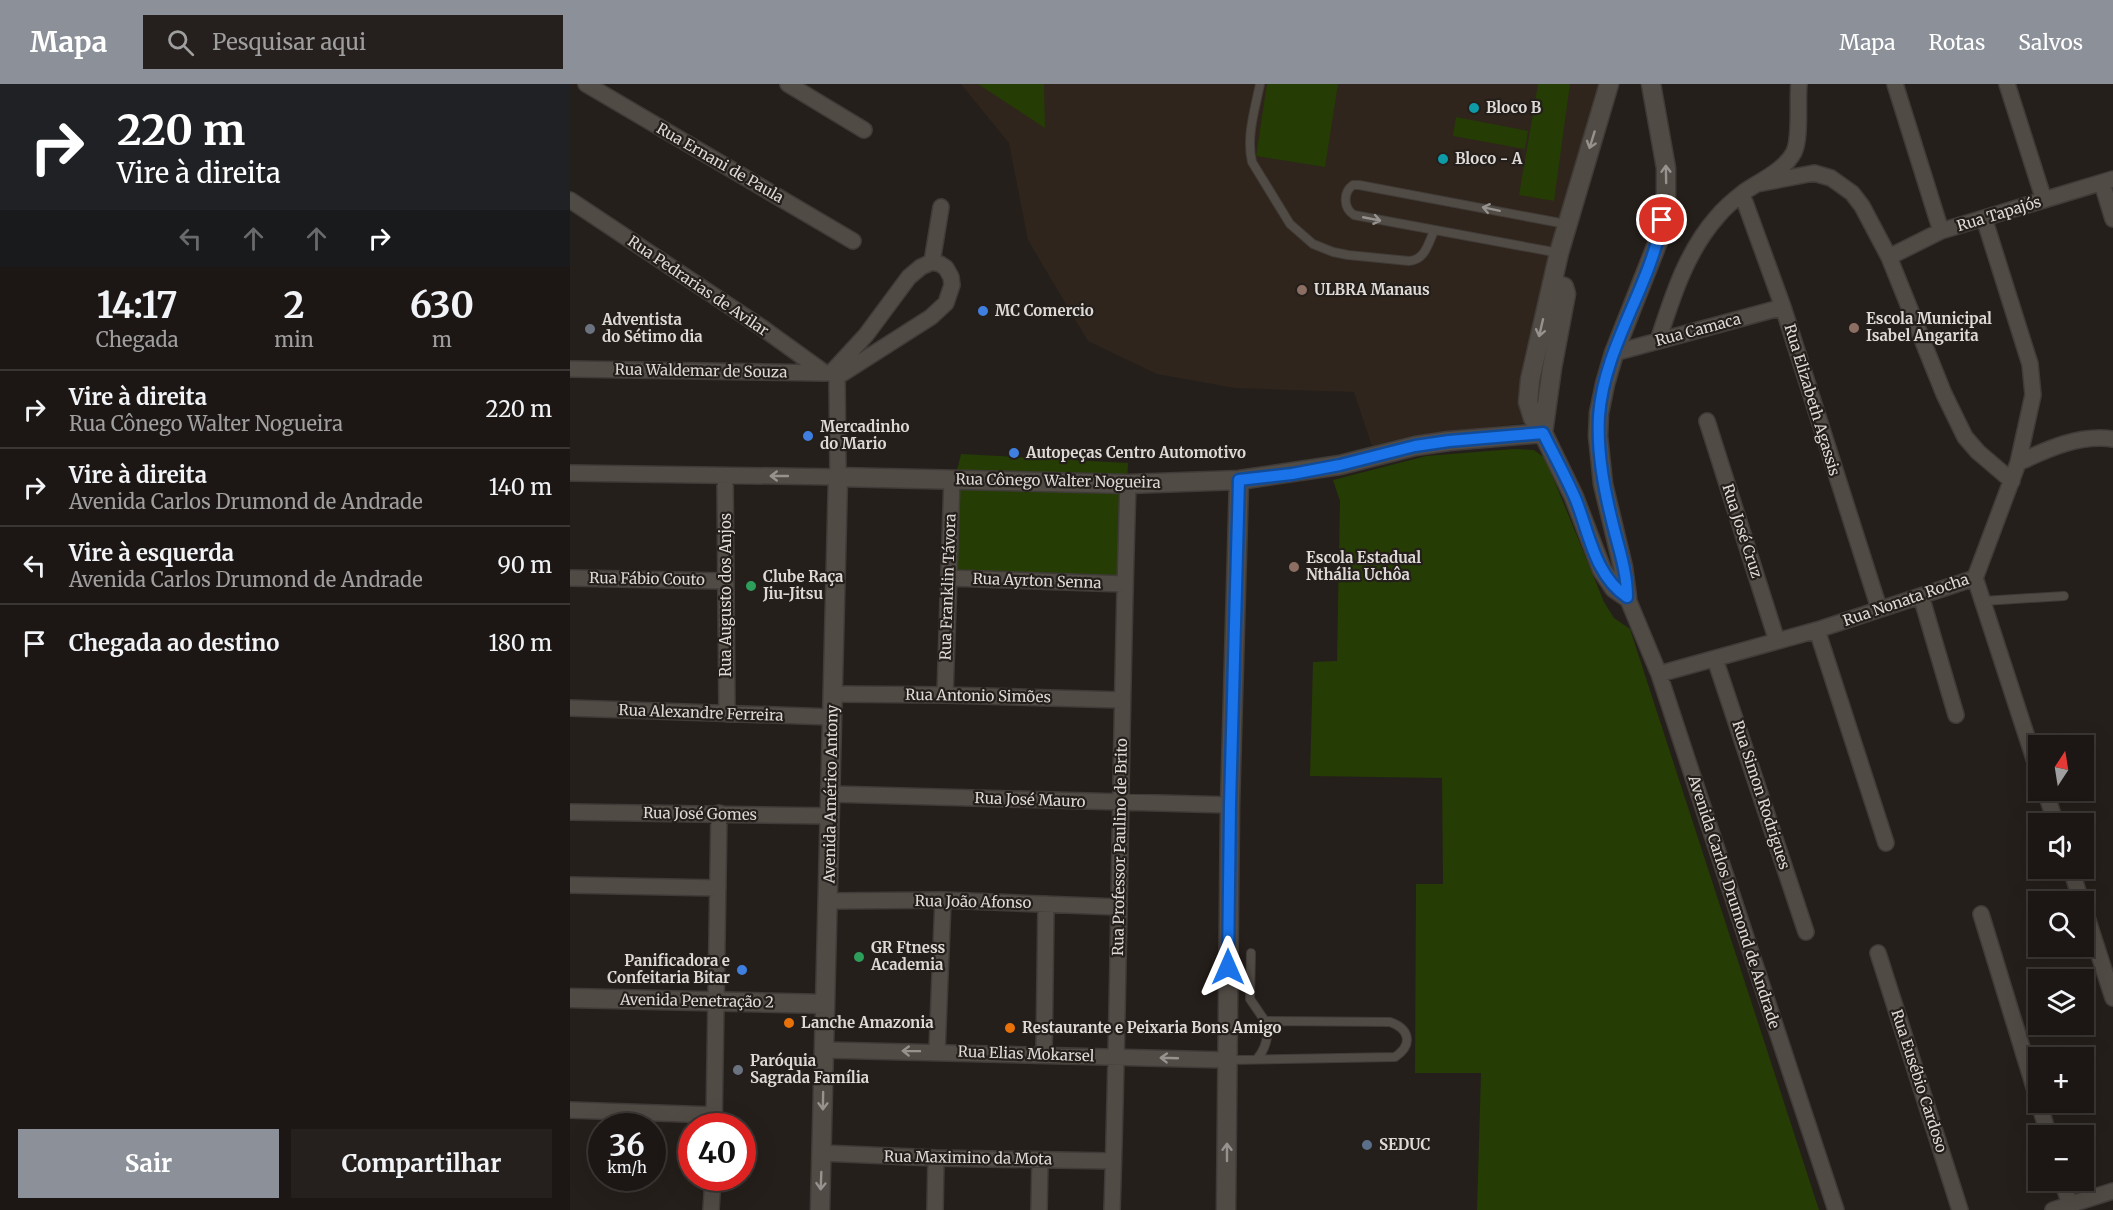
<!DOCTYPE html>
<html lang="pt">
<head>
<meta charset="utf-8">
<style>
  :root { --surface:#1c1714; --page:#25201d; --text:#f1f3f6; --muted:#a09fa0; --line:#3a3634; --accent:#8c9099 }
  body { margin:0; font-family:Merriweather,serif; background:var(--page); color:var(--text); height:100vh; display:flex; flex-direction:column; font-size:22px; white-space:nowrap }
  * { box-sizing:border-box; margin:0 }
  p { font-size:20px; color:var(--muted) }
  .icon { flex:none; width:33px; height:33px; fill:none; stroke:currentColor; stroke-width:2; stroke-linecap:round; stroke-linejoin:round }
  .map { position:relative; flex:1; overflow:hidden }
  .side { display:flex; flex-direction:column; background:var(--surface); width:570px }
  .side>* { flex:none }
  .top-card { background:#202124; color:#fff; overflow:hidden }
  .needle { width:39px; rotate:12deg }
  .fabs { position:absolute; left:1458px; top:651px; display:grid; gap:12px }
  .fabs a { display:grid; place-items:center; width:66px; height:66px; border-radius:0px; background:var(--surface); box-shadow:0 6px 24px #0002,0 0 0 2px var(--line); font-size:30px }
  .speed { position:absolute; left:18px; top:1029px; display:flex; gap:12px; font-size:30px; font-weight:700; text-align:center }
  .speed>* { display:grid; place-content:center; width:78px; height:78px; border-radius:50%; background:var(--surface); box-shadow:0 6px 24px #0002,0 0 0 2px var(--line); line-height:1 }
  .speed small { font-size:15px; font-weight:400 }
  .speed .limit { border:9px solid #d22; background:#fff; color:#111 }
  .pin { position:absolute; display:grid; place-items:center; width:51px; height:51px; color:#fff; margin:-26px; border:3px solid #fff; border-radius:50%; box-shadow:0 2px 6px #0007 }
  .me { position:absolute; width:66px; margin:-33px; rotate:0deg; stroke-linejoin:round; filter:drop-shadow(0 0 4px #0008) }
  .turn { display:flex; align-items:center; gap:21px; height:126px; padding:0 18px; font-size:27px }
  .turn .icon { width:78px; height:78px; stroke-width:2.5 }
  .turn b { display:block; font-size:42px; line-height:51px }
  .lanes { display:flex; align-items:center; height:57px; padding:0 18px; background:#0003; justify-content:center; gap:30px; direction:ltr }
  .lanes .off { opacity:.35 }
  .eta { display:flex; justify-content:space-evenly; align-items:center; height:102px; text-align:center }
  .eta b { font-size:36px; font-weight:700; line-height:42px }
  .button { display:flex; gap:12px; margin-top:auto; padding:12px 18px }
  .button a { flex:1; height:69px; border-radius:0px; background:var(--accent); color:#fff; font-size:24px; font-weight:700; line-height:69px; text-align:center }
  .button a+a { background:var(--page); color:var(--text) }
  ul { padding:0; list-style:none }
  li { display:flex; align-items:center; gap:18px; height:78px; padding:0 18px; border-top:2px solid var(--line) }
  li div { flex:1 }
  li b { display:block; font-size:22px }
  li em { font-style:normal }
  header { display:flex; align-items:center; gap:36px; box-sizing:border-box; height:84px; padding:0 30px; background:var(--accent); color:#fff }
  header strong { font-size:28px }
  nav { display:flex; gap:33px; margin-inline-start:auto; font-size:21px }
  .search { width:420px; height:54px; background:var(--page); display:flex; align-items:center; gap:15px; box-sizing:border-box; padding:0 21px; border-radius:0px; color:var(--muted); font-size:22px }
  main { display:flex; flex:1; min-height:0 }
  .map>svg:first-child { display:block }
  .built { fill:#2f251c }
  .green { fill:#253c05 }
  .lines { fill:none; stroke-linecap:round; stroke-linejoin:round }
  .service-casing { stroke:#403b38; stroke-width:10 }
  .minor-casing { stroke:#403b38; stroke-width:18 }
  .tertiary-casing { stroke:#403b38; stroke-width:21 }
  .service { stroke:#514b45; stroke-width:8 }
  .minor { stroke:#514b45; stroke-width:15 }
  .tertiary { stroke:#514b45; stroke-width:18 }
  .oneway { stroke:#97928e }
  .route-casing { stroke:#114b97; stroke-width:15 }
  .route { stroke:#1a73e8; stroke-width:10 }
  .culture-dot { fill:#0f9aa8; stroke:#251f1b; stroke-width:2 }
  .education-dot { fill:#8d6e63; stroke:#251f1b; stroke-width:2 }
  .shop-dot { fill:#3f7fe0; stroke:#251f1b; stroke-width:2 }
  .worship-dot { fill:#6b7280; stroke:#251f1b; stroke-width:2 }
  .leisure-dot { fill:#2e9e5b; stroke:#251f1b; stroke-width:2 }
  .food-dot { fill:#e8710a; stroke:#251f1b; stroke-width:2 }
  .service-dot { fill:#5c6f8a; stroke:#251f1b; stroke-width:2 }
  .labels { text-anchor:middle; stroke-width:4.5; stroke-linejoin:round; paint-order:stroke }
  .poi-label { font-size:15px; font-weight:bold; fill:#ddd9d6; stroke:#251f1b; text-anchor:start }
  .street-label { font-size:15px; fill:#ddd9d6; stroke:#251f1b }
</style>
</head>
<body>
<header>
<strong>Mapa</strong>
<div class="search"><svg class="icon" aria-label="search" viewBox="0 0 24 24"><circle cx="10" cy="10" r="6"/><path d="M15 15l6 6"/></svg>Pesquisar aqui</div>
<nav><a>Mapa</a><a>Rotas</a><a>Salvos</a></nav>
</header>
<main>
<section class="side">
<div class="top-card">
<div class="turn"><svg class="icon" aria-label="right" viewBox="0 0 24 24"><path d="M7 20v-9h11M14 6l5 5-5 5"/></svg><div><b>220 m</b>Vire à direita</div></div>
<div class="lanes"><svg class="icon off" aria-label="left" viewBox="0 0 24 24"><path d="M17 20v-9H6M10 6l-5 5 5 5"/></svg><svg class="icon off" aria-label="ahead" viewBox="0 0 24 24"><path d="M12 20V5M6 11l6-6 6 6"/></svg><svg class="icon off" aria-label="ahead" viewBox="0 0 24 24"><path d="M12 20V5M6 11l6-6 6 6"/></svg><svg class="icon" aria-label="right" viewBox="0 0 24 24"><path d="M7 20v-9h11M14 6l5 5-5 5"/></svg></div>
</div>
<div class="eta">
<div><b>14:17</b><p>Chegada</p></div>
<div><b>2</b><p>min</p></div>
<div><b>630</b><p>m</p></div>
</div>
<ul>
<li><svg class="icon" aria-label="right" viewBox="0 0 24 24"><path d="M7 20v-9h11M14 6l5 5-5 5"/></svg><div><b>Vire à direita</b><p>Rua Cônego Walter Nogueira</p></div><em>220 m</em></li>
<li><svg class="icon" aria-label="right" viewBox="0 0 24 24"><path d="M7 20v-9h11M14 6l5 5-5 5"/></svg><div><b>Vire à direita</b><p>Avenida Carlos Drumond de Andrade</p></div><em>140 m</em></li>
<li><svg class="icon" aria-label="left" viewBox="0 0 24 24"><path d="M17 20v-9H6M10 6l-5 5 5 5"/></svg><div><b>Vire à esquerda</b><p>Avenida Carlos Drumond de Andrade</p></div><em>90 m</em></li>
<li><svg class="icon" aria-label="arrive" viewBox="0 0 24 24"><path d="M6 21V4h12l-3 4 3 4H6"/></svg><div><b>Chegada ao destino</b></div><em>180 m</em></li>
</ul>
<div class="button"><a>Sair</a><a>Compartilhar</a></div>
</section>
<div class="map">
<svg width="1543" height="1126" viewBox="0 0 1543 1126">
  <rect width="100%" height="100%" fill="#251f1b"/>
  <path class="built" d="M391,0H1029L950,301L956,339L840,352L802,362L784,308L665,304L587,290L518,257L458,156L439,59Z"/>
  <path class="green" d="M408,0H474L475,44Z
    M697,0H768L755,83L686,72Z
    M968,0H1000L984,117L949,111Z
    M886,33L958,47L955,65L883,52Z
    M944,365L964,366L975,374L1034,518L1044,534L1060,545L1249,1126H907L911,989H845L846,800H873L872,694L740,692L743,578L767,577L770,417L763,396L856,372Z
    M391,370L558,379L552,496L382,490L386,390Z"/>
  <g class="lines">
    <defs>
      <path id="service" d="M690,0C685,25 676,53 682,78L720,140L743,160L763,168L778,171L839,177C855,176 858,160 864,147
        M989,169L784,131C773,124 773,108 783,101H789L996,140
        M1413,517L1494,512
        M687,975C696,964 700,952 695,937
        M657,976L825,973C843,961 840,945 820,938L695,937L680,915L681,869"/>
      <path id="minor" d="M16,0L283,157
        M218,0L294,46
        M1325,0L1371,147
        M1437,0L1474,116
        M1532,99L1543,135
        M1187,100L1244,89L1261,94L1282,109L1292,122L1319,173L1374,310L1395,353L1408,368L1442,397
        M1172,110L1213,223L1309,524
        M0,116L194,245L255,289
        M1414,134L1460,280L1463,311L1448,379
        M1319,173L1371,147L1543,95
        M362,178L371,123
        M1088,257C1102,214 1116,168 1147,133C1154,124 1165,115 1174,108C1190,97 1215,86 1224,68C1231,53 1227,19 1229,0
        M1044,269L1213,223
        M0,285L255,289
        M261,289L296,251L339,193L351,183L362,178L370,180L376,184L381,193L382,201L376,219L361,233L267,293
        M1137,337L1207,557
        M0,389L268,393L267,293
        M155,392L157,630
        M0,494L155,497
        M379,494L555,500
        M1405,494L1448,379C1477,365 1510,350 1543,355
        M1405,494L1468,687
        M1351,512L1386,631
        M1057,513L1089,590L1266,1126
        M1247,546L1316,759
        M1145,575L1236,848
        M1089,590L1247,546L1405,494
        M264,610L375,611L552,616
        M375,611L382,395
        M0,624L262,633
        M1475,706L1486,740
        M261,710L660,721
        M0,728L261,732
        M1501,784L1511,818
        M0,801L148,804
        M258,817L373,816L548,823
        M1514,824L1543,914
        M1411,830L1479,1052
        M1308,869L1390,1126
        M255,966L657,976
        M367,967L373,816
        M474,971L476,820
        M0,1026L145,1031
        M144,1042L149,729
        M252,1069L366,1074L543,1077
        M1492,1096L1500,1121
        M141,1126L143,1094
        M365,1126L366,1074
        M469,1126L470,1076
        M542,1126C550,884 550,642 558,400
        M1483,1126L1543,1107"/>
      <path id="tertiary" d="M1039,0L989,169L960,296L958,318L963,334L973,349L1004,413L1032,486L1044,504L1057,513
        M1057,513L1053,483L1033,400L1028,352L1029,329L1035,300L1044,269L1089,155L1096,118V84L1081,0
        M0,914L255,920
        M250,1126L268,393L558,400L669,396L770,381L845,362L879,357L973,349L982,284L996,210L994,203L982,199
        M656,1126L660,721L669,396"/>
    </defs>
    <use href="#service" class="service-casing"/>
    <use href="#minor" class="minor-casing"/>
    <use href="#tertiary" class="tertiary-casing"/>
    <use href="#service" class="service"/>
    <use href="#minor" class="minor"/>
    <use href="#tertiary" class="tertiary"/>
  </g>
  <defs><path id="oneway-shaft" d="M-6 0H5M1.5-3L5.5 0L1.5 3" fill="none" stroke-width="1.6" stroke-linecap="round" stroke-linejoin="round" transform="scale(1.5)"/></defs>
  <g class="oneway">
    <use href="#oneway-shaft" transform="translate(1022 56) rotate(107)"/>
    <use href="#oneway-shaft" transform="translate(1096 90) rotate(-91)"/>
    <use href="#oneway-shaft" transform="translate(921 125) rotate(-168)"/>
    <use href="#oneway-shaft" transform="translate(802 135) rotate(11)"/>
    <use href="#oneway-shaft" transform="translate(971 244) rotate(103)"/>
    <use href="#oneway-shaft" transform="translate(209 392) rotate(-180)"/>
    <use href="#oneway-shaft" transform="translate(341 967) rotate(-179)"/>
    <use href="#oneway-shaft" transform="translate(599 974) rotate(-178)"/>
    <use href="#oneway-shaft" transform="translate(253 1017) rotate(91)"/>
    <use href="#oneway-shaft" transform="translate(657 1068) rotate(-90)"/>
    <use href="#oneway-shaft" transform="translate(251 1097) rotate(92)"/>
  </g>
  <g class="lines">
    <defs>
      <path id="route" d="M658,883L660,721L669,396L722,390L770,381L845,362L879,357L973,349C984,371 996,393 1006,416C1019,449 1025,492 1057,513C1057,488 1049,465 1043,441C1034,405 1027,369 1029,332C1034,262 1080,204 1092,136"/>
    </defs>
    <use href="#route" class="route-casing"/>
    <use href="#route" class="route"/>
  </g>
  <g class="culture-dot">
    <circle cx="904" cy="24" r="6"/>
    <circle cx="873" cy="75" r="6"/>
  </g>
  <g class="education-dot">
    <circle cx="732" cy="206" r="6"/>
    <circle cx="1284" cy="244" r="6"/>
    <circle cx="724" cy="483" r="6"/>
  </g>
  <g class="shop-dot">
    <circle cx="413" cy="227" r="6"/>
    <circle cx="238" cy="352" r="6"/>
    <circle cx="444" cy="369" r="6"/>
    <circle cx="172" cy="886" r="6"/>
  </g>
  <g class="worship-dot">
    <circle cx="20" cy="245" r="6"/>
    <circle cx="168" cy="986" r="6"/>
  </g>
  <g class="leisure-dot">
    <circle cx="181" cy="502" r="6"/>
    <circle cx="289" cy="873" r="6"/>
  </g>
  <g class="food-dot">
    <circle cx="219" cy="939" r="6"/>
    <circle cx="440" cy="944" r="6"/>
  </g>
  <circle class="service-dot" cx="797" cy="1061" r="6"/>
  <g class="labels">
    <g class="poi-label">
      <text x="916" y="29">Bloco B</text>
      <text x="885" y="80">Bloco - A</text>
      <text x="744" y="211">ULBRA Manaus</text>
      <text x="425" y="232">MC Comercio</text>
      <text x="1296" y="240">Escola Municipal<tspan x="1296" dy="17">Isabel Angarita</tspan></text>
      <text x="32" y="241">Adventista<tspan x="32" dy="17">do Sétimo dia</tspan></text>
      <text x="250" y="348">Mercadinho<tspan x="250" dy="17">do Mario</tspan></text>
      <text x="456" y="374">Autopeças Centro Automotivo</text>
      <text x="736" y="479">Escola Estadual<tspan x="736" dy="17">Nthália Uchôa</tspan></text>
      <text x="193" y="498">Clube Raça<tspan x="193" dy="17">Jiu-Jitsu</tspan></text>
      <text x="301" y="869">GR Ftness<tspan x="301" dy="17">Academia</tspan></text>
      <text x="160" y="882" text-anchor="end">Panificadora e<tspan x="160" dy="17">Confeitaria Bitar</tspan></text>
      <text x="231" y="944">Lanche Amazonia</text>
      <text x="452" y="949">Restaurante e Peixaria Bons Amigo</text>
      <text x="180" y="982">Paróquia<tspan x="180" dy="17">Sagrada Família</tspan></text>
      <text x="809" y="1066">SEDUC</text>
    </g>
    <g class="street-label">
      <text transform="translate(150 79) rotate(30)" y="5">Rua Ernani de Paula</text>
      <text transform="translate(1429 130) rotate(-17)" y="5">Rua Tapajós</text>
      <text transform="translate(128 202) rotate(34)" y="5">Rua Pedrarias de Avilar</text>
      <text transform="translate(1128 246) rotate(-15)" y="5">Rua Camaca</text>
      <text transform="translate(131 287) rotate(1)" y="5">Rua Waldemar de Souza</text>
      <text transform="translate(1242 316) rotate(73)" y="5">Rua Elizabeth Agassis</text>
      <text transform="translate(488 397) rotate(1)" y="5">Rua Cônego Walter Nogueira</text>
      <text transform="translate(1172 447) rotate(72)" y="5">Rua José Cruz</text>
      <text transform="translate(77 495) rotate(1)" y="5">Rua Fábio Couto</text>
      <text transform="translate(467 497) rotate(2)" y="5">Rua Ayrton Senna</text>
      <text transform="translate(378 503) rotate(-88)" y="5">Rua Franklin Távora</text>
      <text transform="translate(156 511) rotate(-90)" y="5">Rua Augusto dos Anjos</text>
      <text transform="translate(1336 516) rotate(-19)" y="5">Rua Nonata Rocha</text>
      <text transform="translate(408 612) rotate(1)" y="5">Rua Antonio Simões</text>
      <text transform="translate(131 629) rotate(2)" y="5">Rua Alexandre Ferreira</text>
      <text transform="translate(261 710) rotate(-89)" y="5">Avenida Américo Antony</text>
      <text transform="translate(1191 711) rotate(72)" y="5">Rua Simon Rodrigues</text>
      <text transform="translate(460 716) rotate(2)" y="5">Rua José Mauro</text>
      <text transform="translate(130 730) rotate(1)" y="5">Rua José Gomes</text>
      <text transform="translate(550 763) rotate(-89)" y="5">Rua Professor Paulino de Brito</text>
      <text transform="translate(403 818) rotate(1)" y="5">Rua João Afonso</text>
      <text transform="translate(1164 818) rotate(72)" y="5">Avenida Carlos Drumond de Andrade</text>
      <text transform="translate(127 917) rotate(1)" y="5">Avenida Penetração 2</text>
      <text transform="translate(456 970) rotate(2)" y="5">Rua Elias Mokarsel</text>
      <text transform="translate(1349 997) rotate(72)" y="5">Rua Eusébio Cardoso</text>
      <text transform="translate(398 1074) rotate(1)" y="5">Rua Maximino da Mota</text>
    </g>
  </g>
</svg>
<div class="fabs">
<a><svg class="needle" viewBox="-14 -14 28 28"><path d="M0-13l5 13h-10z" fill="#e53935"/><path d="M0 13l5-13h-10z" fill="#a09fa0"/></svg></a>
<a><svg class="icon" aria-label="sound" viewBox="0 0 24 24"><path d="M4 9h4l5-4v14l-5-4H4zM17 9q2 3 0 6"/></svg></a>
<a><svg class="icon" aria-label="search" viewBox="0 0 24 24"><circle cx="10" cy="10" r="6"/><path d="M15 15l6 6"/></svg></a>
<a><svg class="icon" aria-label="layers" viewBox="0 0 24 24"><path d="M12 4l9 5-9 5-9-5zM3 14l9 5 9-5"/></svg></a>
<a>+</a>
<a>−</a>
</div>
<div class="speed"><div>36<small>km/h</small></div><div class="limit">40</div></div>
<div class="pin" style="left:1092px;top:136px;background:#d93025"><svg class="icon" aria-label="arrive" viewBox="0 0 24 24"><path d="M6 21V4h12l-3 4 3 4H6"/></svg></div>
<svg class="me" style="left:658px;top:883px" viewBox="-20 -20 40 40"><path d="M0-17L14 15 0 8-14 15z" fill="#1a73e8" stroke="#fff" stroke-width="4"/></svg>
</div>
</main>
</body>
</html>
